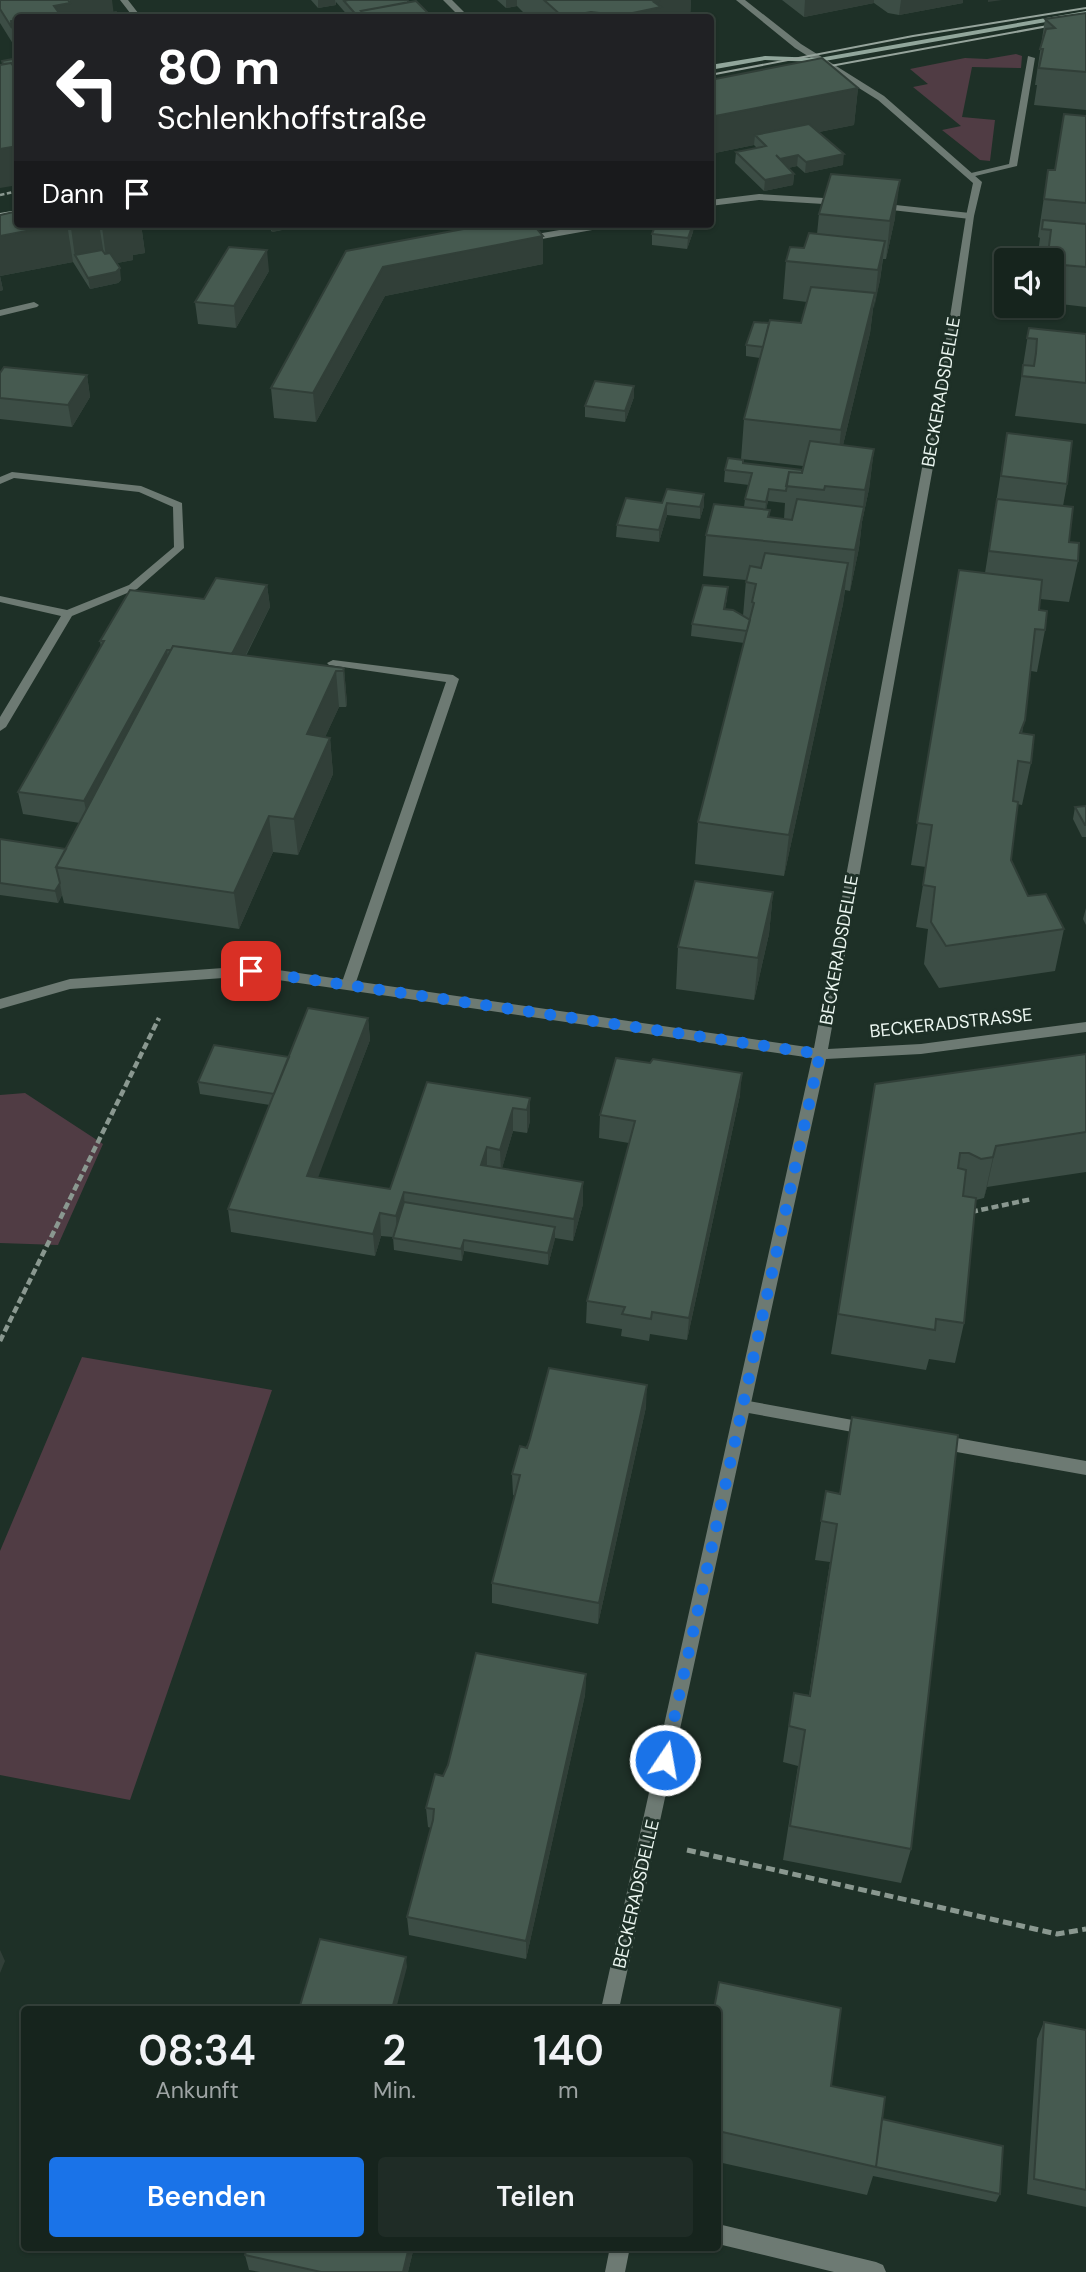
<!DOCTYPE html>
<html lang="de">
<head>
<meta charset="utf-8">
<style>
  :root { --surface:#16241d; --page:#1f2c26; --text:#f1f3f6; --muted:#9ea4a4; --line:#35413b; --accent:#1a73e8 }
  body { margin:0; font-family:"DM Sans",sans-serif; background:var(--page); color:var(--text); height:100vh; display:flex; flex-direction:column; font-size:26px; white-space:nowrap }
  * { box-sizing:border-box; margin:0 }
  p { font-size:23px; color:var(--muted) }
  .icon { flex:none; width:38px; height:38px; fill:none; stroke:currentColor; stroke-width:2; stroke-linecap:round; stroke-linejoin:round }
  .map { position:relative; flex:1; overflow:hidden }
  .drawer { position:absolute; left:21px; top:2006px; width:700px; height:245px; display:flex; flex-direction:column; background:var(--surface); border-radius:7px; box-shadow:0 2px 5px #0004,0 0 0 2px var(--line) }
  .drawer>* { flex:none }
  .top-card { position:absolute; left:14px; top:14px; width:700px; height:214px; border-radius:7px; box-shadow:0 2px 5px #0004,0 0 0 2px var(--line); background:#202124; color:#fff; overflow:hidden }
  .buttons { position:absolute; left:994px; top:248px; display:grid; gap:14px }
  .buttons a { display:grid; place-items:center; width:70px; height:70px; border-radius:7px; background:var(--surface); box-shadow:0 2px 5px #0004,0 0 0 2px var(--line); font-size:35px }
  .pin { position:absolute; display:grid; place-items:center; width:60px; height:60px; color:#fff; margin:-30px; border-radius:14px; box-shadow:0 4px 10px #0006 }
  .me { position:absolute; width:77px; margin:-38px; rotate:12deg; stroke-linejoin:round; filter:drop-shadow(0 0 5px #0008) }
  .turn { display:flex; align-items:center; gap:24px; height:147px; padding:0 28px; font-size:32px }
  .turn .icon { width:91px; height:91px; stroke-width:2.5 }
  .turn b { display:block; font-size:49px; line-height:60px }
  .then { display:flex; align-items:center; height:66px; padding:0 28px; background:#0003; gap:14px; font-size:26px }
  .eta { display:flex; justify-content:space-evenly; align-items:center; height:119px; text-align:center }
  .eta b { font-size:42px; font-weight:600; line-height:49px }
  .action { display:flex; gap:14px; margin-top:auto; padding:14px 28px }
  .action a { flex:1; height:80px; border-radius:7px; background:var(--accent); color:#fff; font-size:28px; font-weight:600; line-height:80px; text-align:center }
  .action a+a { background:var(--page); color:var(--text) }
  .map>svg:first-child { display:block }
  .green { fill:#503c44 }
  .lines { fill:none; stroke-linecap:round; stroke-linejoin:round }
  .path-far2 { stroke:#8a9890; stroke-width:2.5; stroke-dasharray:4.5 2.5; stroke-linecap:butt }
  .path-far1 { stroke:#8a9890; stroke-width:4.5; stroke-dasharray:7 3.5; stroke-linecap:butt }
  .path { stroke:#8a9890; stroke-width:5; stroke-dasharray:9 4.5; stroke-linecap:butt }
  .lane { fill:#6d7a73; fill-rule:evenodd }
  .street { fill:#6d7a73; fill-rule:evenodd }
  .secondary { fill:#91a69b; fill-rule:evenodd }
  .tram { stroke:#96a49c; stroke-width:2 }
  .wall { fill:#3c4d45; fill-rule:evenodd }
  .shaded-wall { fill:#313f38 }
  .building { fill:#465a50; stroke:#313f38; stroke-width:2 }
  .route { stroke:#1a73e8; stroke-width:12; stroke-dasharray:0 21.6 }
  .labels { text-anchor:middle; stroke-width:6; stroke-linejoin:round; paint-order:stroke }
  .street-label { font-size:18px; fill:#ebf6f0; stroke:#1e3027 }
</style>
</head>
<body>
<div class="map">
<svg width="1086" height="2272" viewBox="0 0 1086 2272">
  <rect width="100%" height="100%" fill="#1e3027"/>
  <path class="green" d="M1016,54L1022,56L1021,68L972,67L962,117L995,120L990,161L980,160L942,130L961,126L913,87L928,84L910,69L965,58L987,59Z
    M25,1093L103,1144L58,1245L0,1243V1095Z
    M82,1357L272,1390L130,1800L0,1775V1551Z"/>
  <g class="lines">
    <path class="path-far2" d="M0,195L18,191"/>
    <path class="path-far1" d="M971,1212L1032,1199
      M0,1341L159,1018"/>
    <path class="path" d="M687,1850L1057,1934L1086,1929"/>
    <path class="lane" d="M443,0H452L470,18H461Z
      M1028,56L1035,58L1017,166L967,178V174L1009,164Z
      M759,194L840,199L844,202L840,205L759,200L710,206V200Z
      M877,203L970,213L974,216L970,219L874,208L873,206Z
      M594,224H614L609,227L525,242L520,239L525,236Z
      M34,302L39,305L37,307L0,316V310Z
      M12,472L141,486L182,503L184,548L137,589L72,616L6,727L0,731V717L61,616L0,602V596L67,610L129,585L174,547L173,507L139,492L14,478L0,484V477Z
      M333,660L453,675L459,679L355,985L348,990L341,985L446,682L329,665L327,663Z
      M743,1400L869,1423L875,1424L877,1429L875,1434L869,1435L743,1412L738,1410L735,1406L738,1402Z
      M940,1435L1086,1461V1475L940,1449L934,1447L932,1442L934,1437Z"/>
    <path class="street" d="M120,0H128L142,18H134Z
      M736,0H745L801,44L884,96L982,182L974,216L959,323L828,1049L921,1044L1086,1022V1032L921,1054L826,1059L619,2009H601L812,1058L251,976L70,989L0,1009V999L70,979L251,966L814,1048L949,323L966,216L973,183L878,100L795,48Z
      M718,2224L876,2262L883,2265L886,2272H834L718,2244Z
      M610,2247H630L625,2272H605Z"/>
    <path class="secondary" d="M1086,11V15L819,62L765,60L710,70V65L765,56L819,58Z"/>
    <path class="tram" d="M814,69L1086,19
      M710,75L913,36L1086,8
      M0,214L18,211"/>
  </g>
  <path class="wall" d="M0,0H112L18,18V40H14L15,47L0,23Z
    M311,0H407L433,18H350L336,2V5L318,8Z
    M497,0H691L690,18H529L517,6L506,8Z
    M782,0H963V3L899,15L888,13L874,3L804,17Z
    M1086,13V110L1034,105L1037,85H1035L1045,19Z
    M710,80L858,88L854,125L819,132L843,165L805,173L797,166L788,168L794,174L793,185L764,191L735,163L736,152L757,148L754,145L710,154Z
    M1064,114L1086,116V307L1052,303V261H1037L1040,238L1038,237L1048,170H1055Z
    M819,214L895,218L886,259H883L880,280L873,309L870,333L843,445L874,449L869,489L862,522L859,548L850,591L845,590L843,604L784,876L695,864L698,822L744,643L691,636L692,624L727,599L725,609L743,616L746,580L703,576L706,535L744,507L745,499L749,485L724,482L725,470L741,459L744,419L760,358L746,356V345L769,323H801L807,302L783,299L786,261L804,248L817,234ZM741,459L803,466L802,470L743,463ZM768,501L785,503L784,519L769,517L770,510H766Z
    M0,215L18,224H141L145,253L133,255V260L117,263L121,280L118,283L90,289L73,262L0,276L3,290L0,291Z
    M267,224H312L272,232Z
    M656,224H694L693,232L687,249L652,245V234Z
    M346,251L543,264L385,296L316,422L274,418L271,388Z
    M269,271L236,328L198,324L195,302Z
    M1029,328L1086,334V424L1015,416Z
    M0,373L87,375L90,397L72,427L0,419Z
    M634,386V397L625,422L585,417V406Z
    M1007,433L1067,484L1063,506L1069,542L1078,561L1069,602L1040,599L1039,610L1045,630L1037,672L1031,671L1022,734L1031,763L1022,805L1017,804L1011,860L1028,896L1064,929L1055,971L939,988L924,964L928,929L916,927L926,867L911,865L959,570L985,573Z
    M704,494V506L700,519L667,515L659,542L616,537L617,525L662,503Z
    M267,585L270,607L246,656L344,668L347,704L346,707H339L325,737L330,738L333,774L298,855L273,852L239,929L64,903L62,895L58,903L0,895V839L66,849L80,823L23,814L18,792L101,647L100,641L204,599Z
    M1086,806V837H1082L1073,819L1075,807Z
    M773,892L769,934L754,1000L676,989L678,947Z
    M1086,908V925L1083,919Z
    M368,1018L370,1040L317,1178L390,1189L427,1082L530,1098V1121L527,1133L513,1131L502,1168L583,1204L573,1241L555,1238L548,1265L464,1251L462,1261L394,1250L393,1237L381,1236L375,1256L231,1232L228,1209L270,1105L200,1094L198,1082L289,1057Z
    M1086,1054V1172L987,1187L984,1198L976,1200L964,1323L955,1363L929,1359L926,1370L831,1354L875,1084Z
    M740,1095L687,1340L650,1334L649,1341L621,1336L622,1329L586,1323L587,1301L629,1143L599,1138L600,1115Z
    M646,1407L598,1624L492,1603V1583L515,1496L513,1495L512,1474L530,1439Z
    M852,1417L911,1849L901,1883L783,1860L798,1766L783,1762L788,1729L794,1693L809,1695L830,1562L815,1560L826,1491L840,1494Z
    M586,1674L585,1695L526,1959L409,1935L407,1917L431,1828L428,1827L426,1808L443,1776Z
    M718,2009L831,2086L1000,2194L996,2202L873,2176L867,2195L718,2162Z
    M1044,2022L1086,2030V2207L1027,2194L1037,2039Z
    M247,2247H414L408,2272H260L249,2270L245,2255Z"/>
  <path class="shaded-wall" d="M70,0H112L114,16L105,18H30L54,6L70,3Z
    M318,0H335L336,5L318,8Z
    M506,0H517V6L506,8Z
    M657,0H691L690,18H609Z
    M805,0H874V3L804,17Z
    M901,0H963V3L899,15Z
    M988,0H1002L988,2Z
    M591,12V18H563Z
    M18,20V40H14L15,47L11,21Z
    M858,88L854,125L763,143L755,135L754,145L710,154V117Z
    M18,146V185L0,188V149Z
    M844,154L843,165L805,173L806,162Z
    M798,155L797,166L779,170L780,159Z
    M794,174L793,185L764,191L765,180Z
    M900,180L895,218L886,259L890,221Z
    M63,224H67L73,262L0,276L3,290L0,291V236Z
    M92,224H99L105,261L75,257L71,228Z
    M116,224H141L145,253L133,255V260L107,265L102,227Z
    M272,224H312L272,232Z
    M315,224H328L315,227Z
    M415,224H439L415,229Z
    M693,224H694L693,232L687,249L688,238Z
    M543,236V264L385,296L316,422L313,393L383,267Z
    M885,241L880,280L874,309L878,270Z
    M267,250L269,271L236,328L234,306Z
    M120,268L121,280L118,283L90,289L88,278Z
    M875,293L870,333L837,470L841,430Z
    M87,375L90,397L72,427L68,405Z
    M634,386V397L625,422V411Z
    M874,449L869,489L862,522L859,548L850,591L855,550L862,516L865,490Z
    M769,489L768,501L765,513L766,502Z
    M704,494V506L700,519V507Z
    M667,503V515L659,542V530Z
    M848,563L843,604L784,876L789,835Z
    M267,585L270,607L234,678L232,656Z
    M167,650L170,672L89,824L84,801Z
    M344,668L347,704L346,707L343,671Z
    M336,671L339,707L310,770L307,734Z
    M330,738L333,774L298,855L294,819Z
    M269,816L273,852L239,929L234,893Z
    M60,883L62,895L58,903L55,891Z
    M773,892L769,934L754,1000L758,958Z
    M368,1018L370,1040L310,1199L307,1176Z
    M742,1073L740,1095L687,1340L689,1318Z
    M530,1098V1121L527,1133V1110Z
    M513,1108V1131L501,1172L500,1150Z
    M996,1146L987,1187L984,1198L993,1157Z
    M487,1147V1170L481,1165Z
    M583,1182V1204L573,1241L574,1219Z
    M404,1192L405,1214L397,1238L396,1216Z
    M380,1213L381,1236L375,1256L373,1234Z
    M555,1227V1239L548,1265V1253Z
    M464,1240V1251L462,1261L461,1249Z
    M647,1385L646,1407L598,1624L599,1603Z
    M586,1674L585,1695L526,1959V1941Z
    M0,1950L5,1961L0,1973Z
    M406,1957L407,1967L396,2009H392Z
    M409,2247H414L408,2272H403Z"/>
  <path class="building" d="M0,0H68L70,3L54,6L59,13L30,18H18V20L11,21L12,28L0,9Z
    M348,0H407L409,2L361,11L362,18H359L344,1Z
    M544,0H658L659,1L654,2L661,7L609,18H604L599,13L591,12L563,17Z
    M416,1L433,18H368L361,11Z
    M116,12L120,18L86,17Z
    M1086,13V72L1039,68L1043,49H1040L1046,29L1055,28L1045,19Z
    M18,58V72L11,63L3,64L2,61Z
    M822,58L858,88L710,117V80Z
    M11,63L18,72V146L0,149V65Z
    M1064,114L1086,116V203L1044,199L1048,170H1055Z
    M809,124L844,154L806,162L798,155L780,159L776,155L794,174L765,180L736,152L766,146L755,135Z
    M831,174L900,180L890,221L819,214Z
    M18,211V224H63L0,236V215Z
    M1043,220L1086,224V267L1052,264V261H1038L1039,253L1048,254L1051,230L1042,229Z
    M68,224H92L71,228Z
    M100,224H116L102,227Z
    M490,224H533L543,236L383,267L313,393L271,388L346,251Z
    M656,224H693L688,238L652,234Z
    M809,233L885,241L878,270L786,261L790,247L804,248Z
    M229,247L267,250L234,306L195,302Z
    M102,250L105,254L110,253L120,268L116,272L88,278L75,255Z
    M811,287L875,293L841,430L744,419L770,320L801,323Z
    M754,322L769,323L763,347L746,345Z
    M1029,328L1086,334V383L1022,376L1023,365L1034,366L1036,353L1037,339L1027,338Z
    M4,367L87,375L68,405L0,398V373Z
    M595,381L634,386L625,411L585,406Z
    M1007,433L1072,441L1067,484L1001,476Z
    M810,441L874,449L865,490L825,486L824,490L786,486L789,472L802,473Z
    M728,458L743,460V463L802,470V473L789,472L786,491L769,489L766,502L745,499L752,473L725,470Z
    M667,489L704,494L700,507L667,503L659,530L617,525L626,498L662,503Z
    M797,499L864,507L855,550L706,535L714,504L770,510L768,517L792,520Z
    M997,499L1073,507L1069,542L1079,543L1078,561L989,551Z
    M765,553L848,563L789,835L698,822L754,603L752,602L756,584L746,582L750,566L761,568Z
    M959,570L1042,580L1039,610L1047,611L1045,630L1035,629L1025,720L1020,733L1034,735L1031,763L1018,761L1013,801L1018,802L1011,860L1028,896L1046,894L1064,929L946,946L931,922L935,887L923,885L932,825L917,823Z
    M216,578L267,585L232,654L173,646L171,650H167L84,801L18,792L104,641H100L130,590L204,599Z
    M703,585L728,587L724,609L733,610L750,620L747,631L692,624Z
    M173,646L344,668L343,671H336L307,734L330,738L294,819L269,816L234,893L56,867Z
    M1086,806V825H1085L1075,807Z
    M0,839L66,849L56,867L60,883L55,891L0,883Z
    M695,881L773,892L758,958L678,947Z
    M308,1008L368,1018L307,1176L390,1189L427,1082L530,1098L527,1110L513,1108L500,1150L487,1147L481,1165L583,1182L574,1219L404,1192L396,1216L380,1213L373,1234L228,1209Z
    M214,1045L289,1057L274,1094L198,1082Z
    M1086,1054V1132L996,1146L993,1157L981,1159L969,1153H960L958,1168L966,1170L963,1196L976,1198L964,1323L936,1319L935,1330L838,1314L875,1084Z
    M616,1058L650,1063L653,1059L742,1073L689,1318L652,1312L651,1319L622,1314L625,1307L587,1301L635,1121L600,1115Z
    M404,1202L555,1227L548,1253L464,1240L461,1249L393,1238Z
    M549,1368L647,1385L599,1603L492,1583L518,1483L520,1475L512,1474L520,1446L527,1448L530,1439Z
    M852,1417L958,1435L911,1849L790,1826L805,1730L789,1726L794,1693L810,1696L837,1524L821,1521L826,1491L840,1494Z
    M476,1653L586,1674L526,1941L407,1917L433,1820L434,1809L426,1808L435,1774L443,1776L448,1765Z
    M320,1939L406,1957L392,2009H299Z
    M719,1982L841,2008L831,2086L885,2097L876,2167L718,2131V2009H714Z
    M1044,2022L1086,2030V2190L1034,2179Z
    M882,2119L1003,2146L1000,2194L876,2167Z
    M247,2247H409L403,2272H321L245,2255Z"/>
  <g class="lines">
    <path class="route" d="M251,971L820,1054L665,1760"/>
  </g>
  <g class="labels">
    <g class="street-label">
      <text transform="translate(941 392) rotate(-80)" y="6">BECKERADSDELLE</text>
      <text transform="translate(839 950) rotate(-80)" y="6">BECKERADSDELLE</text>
      <text transform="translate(951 1023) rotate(-6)" y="6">BECKERADSTRASSE</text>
      <text transform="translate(636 1894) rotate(-77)" y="6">BECKERADSDELLE</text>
    </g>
  </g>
</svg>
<div class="buttons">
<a><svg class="icon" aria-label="sound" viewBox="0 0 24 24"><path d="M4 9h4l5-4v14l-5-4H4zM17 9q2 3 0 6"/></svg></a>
</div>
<div class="pin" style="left:251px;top:971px;background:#d93025"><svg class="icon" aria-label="arrive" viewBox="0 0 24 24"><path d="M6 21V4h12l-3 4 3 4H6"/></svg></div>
<svg class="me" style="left:665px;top:1760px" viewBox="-20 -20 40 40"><circle r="17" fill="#1a73e8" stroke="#fff" stroke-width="3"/><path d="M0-11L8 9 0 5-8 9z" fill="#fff"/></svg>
<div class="top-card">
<div class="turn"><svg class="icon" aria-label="left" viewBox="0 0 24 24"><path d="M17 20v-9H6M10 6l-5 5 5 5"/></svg><div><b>80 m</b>Schlenkhoffstraße</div></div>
<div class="then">Dann<svg class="icon" aria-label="arrive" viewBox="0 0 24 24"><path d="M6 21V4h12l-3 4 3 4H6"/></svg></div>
</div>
<section class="drawer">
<div class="eta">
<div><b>08:34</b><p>Ankunft</p></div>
<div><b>2</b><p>Min.</p></div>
<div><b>140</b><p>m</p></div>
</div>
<div class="action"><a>Beenden</a><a>Teilen</a></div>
</section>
</div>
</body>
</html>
